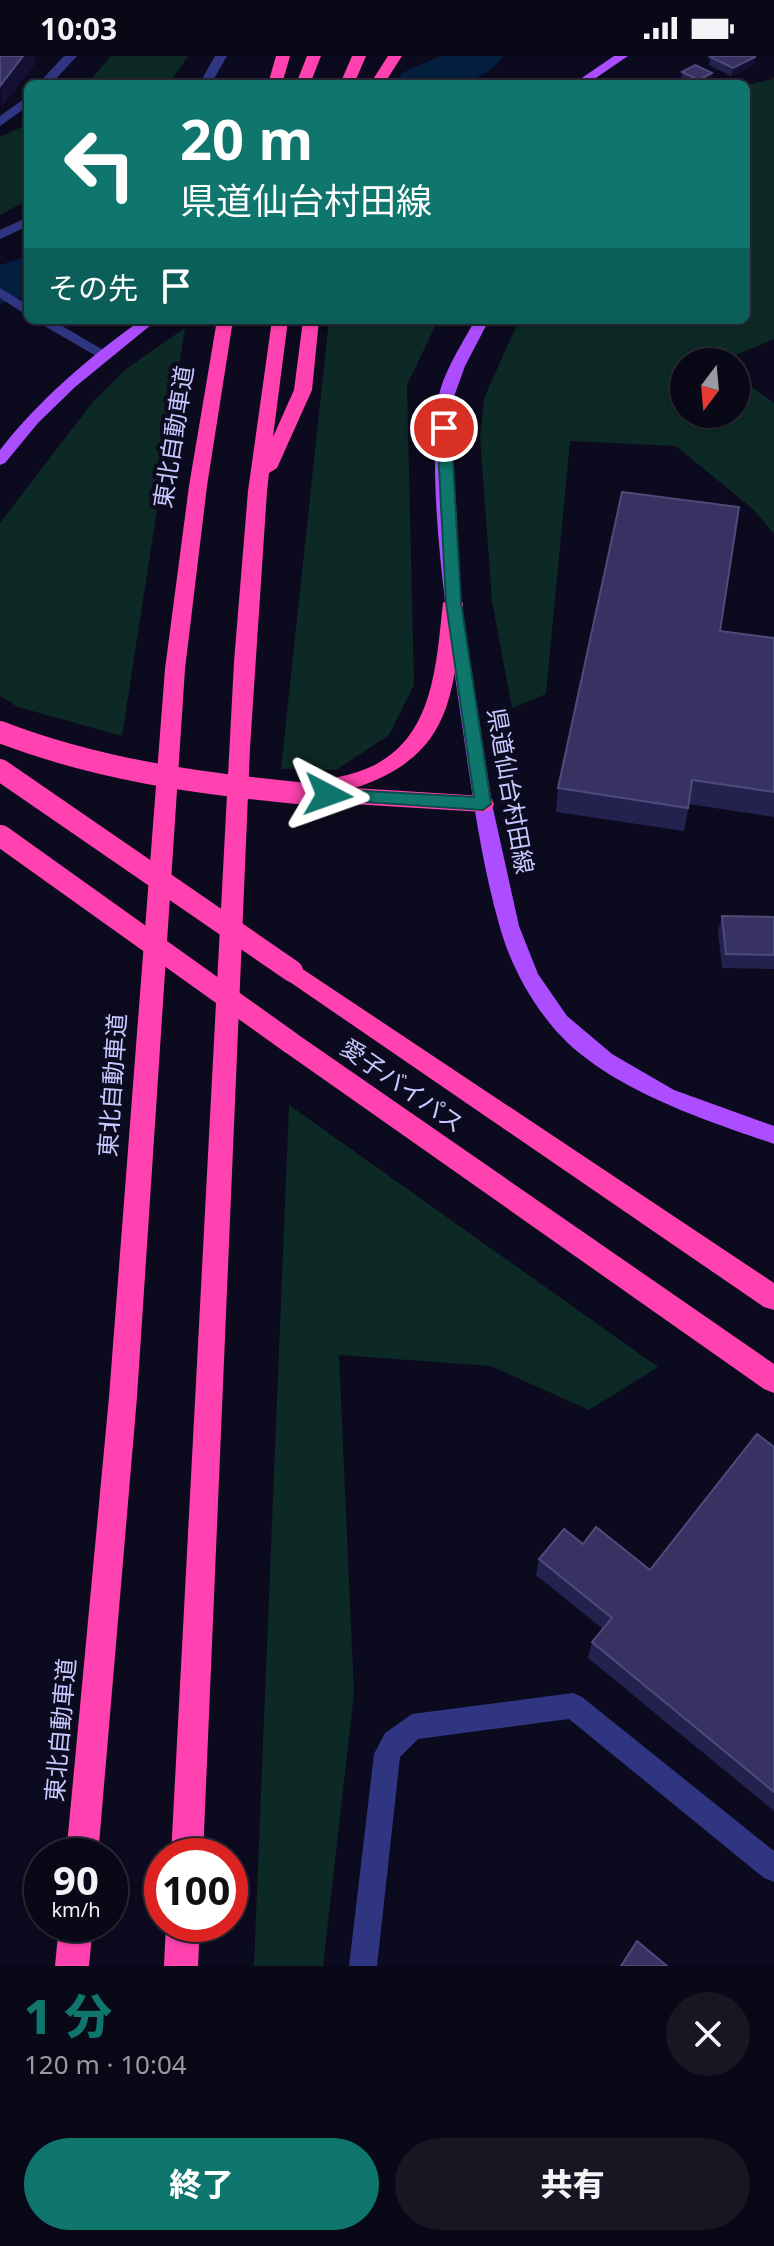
<!DOCTYPE html>
<html lang="ja">
<head>
<meta charset="utf-8">
<style>
  :root { --surface:#090816; --page:#171623; --text:#f1f3f6; --muted:#999aa1; --line:#292935; --accent:#0f766e }
  body { margin:0; font-family:"Noto Sans","Noto Sans JP",sans-serif; background:var(--page); color:var(--text); height:100vh; display:flex; flex-direction:column; font-size:30px; white-space:nowrap }
  * { box-sizing:border-box; margin:0 }
  p { font-size:26px; color:var(--muted) }
  .icon { flex:none; width:44px; height:44px; fill:none; stroke:currentColor; stroke-width:2; stroke-linecap:round; stroke-linejoin:round }
  .map { position:relative; height:1910px; overflow:hidden }
  .panel { display:flex; flex-direction:column; background:var(--surface); flex:1 }
  .panel>* { flex:none }
  .hud { position:absolute; left:24px; top:24px; width:726px; height:244px; border-radius:12px; box-shadow:0 2px 6px #0004,0 0 0 2px var(--line); background:#0f766e; color:#fff; overflow:hidden }
  .needle { width:52px; rotate:196deg }
  .controls { position:absolute; left:670px; top:292px; display:grid; gap:16px }
  .controls a { display:grid; place-items:center; width:80px; height:80px; border-radius:50%; background:var(--surface); box-shadow:0 2px 6px #0004,0 0 0 2px var(--line); font-size:40px }
  .speed { position:absolute; left:24px; top:1782px; display:flex; gap:16px; font-size:40px; font-weight:700; text-align:center }
  .speed>* { display:grid; place-content:center; width:104px; height:104px; border-radius:50%; background:var(--surface); box-shadow:0 2px 6px #0004,0 0 0 2px var(--line); line-height:1 }
  .speed small { font-size:20px; font-weight:400 }
  .speed .limit { border:12px solid #d22; background:#fff; color:#111 }
  .pin { position:absolute; display:grid; place-items:center; width:68px; height:68px; color:#fff; margin:-34px; border:4px solid #fff; border-radius:50%; box-shadow:0 2px 8px #0007 }
  .me { position:absolute; width:88px; margin:-44px; rotate:94deg; stroke-linejoin:round; filter:drop-shadow(0 0 6px #0008) }
  .turn { display:flex; align-items:center; gap:28px; height:168px; padding:0 24px; font-size:36px }
  .turn .icon { width:104px; height:104px; stroke-width:2.5 }
  .turn b { display:block; font-size:56px; line-height:68px }
  .then { display:flex; align-items:center; height:76px; padding:0 24px; background:#0003; gap:16px; font-size:30px }
  .round { display:grid; place-items:center; flex:none; width:84px; height:84px; border-radius:42px; background:var(--page) }
  .head { display:flex; align-items:center; justify-content:space-between; height:136px; padding:0 24px }
  h1 { font-size:48px; font-weight:800; line-height:60px; color:var(--accent) }
  .button { display:flex; gap:16px; margin-top:auto; padding:16px 24px }
  .button a { flex:1; height:92px; border-radius:48px; background:var(--accent); color:#fff; font-size:32px; font-weight:800; line-height:92px; text-align:center }
  .button a+a { background:var(--page); color:var(--text) }
  .status { display:flex; justify-content:space-between; align-items:center; height:56px; padding:0 40px; background:var(--surface); direction:ltr }
  .status svg { height:22px; fill:currentColor }
  .map>svg:first-child { display:block }
  .green { fill:#0d2925 }
  .lines { fill:none; stroke-linecap:round; stroke-linejoin:round }
  .river { fill:#041f3d; fill-rule:evenodd }
  .minor { fill:#303582; fill-rule:evenodd }
  .major { fill:#ac4eff; fill-rule:evenodd }
  .highway { fill:#ff42af; fill-rule:evenodd }
  .highway-bridge { stroke:#ff42af; stroke-width:22 }
  .wall { fill:#25214e }
  .shaded-wall { fill:#141033 }
  .building { fill:#373261; stroke:#4e4a7a; stroke-width:2 }
  .route { fill:#0f766e; stroke:#0a4d48; stroke-width:2 }
  .labels { text-anchor:middle; stroke-width:8; stroke-linejoin:round; paint-order:stroke }
  .street-label { font-size:24px; fill:#c8c7ff; stroke:#0c0a1e }
</style>
</head>
<body>
<div class="status"><b>10:03</b><svg viewBox="0 0 49 12"><path d="M0 12V9h3v3zM5 12V6h3v6zM10 12V3h3v9zM15 12V0h3v12zM26 1h20v11H26zM47 4h2v5h-2z"/></svg></div>
<div class="map">
<svg width="774" height="1910" viewBox="0 0 774 1910">
  <rect width="100%" height="100%" fill="#0c0a1e"/>
  <path class="green" d="M111,0H188L169,28H87Z
    M774,20V283L719,306H684V358H736V319L774,347V478L754,454L676,390L570,385L546,638L512,652L492,545L480,380L484,342L519,264H746V29L773,23Z
    M28,68V144L0,159V81Z
    M329,264H438L407,329L414,629L389,679L336,714L281,713Z
    M185,272L122,680L18,651L0,640V467L92,347L126,313Z
    M289,1049L658,1311L589,1354L491,1310L339,1299L354,1638L323,1910H254Z"/>
  <g class="lines">
    <path class="river" d="M440,0H503C480,35 432,28 395,28L402,17Z
      M28,200V239L0,248V209Z"/>
    <path class="minor" d="M64,0H77L51,28H38Z
      M215,0H227L211,28H199Z
      M28,40V50L0,70V60Z
      M28,161V170L0,183V174Z
      M0,232L28,249V260L0,242Z
      M34,264H52L110,298L103,302L98,301Z
      M573,1637L582,1641L774,1795V1826L764,1822L569,1663L418,1683L400,1701L377,1910H349L374,1698L385,1677L412,1658Z"/>
    <path class="major" d="M614,0H628L587,28H573Z
      M141,264H157L75,331L38,367L5,407L0,409V394C40,343 88,302 141,264Z
      M475,264H489L465,310L451,349L452,417L461,547L492,748L519,870L538,918L567,960L612,998L674,1034L774,1070V1088C702,1063 602,1031 552,970C528,941 509,905 499,868C479,797 470,721 459,648C446,554 429,447 437,352C439,322 461,290 475,264Z"/>
    <path class="highway" d="M276,0H290L282,28H268Z
      M307,0H321L310,28H296Z
      M352,0H366L354,28H340Z
      M388,0H402L384,28H370Z
      M217,264H233L207,430L185,613L137,1341L98,1800H66L109,1341L165,613L189,430Z
      M272,264H288L273,381L294,334L303,264H319L312,334L277,412L269,417L267,435L250,692L203,1800H171L234,606L248,435Z
      M453,540L463,547C453,638 454,699 355,732L483,740L491,742L494,748L491,754L483,756L336,747L328,745L325,740L297,745L289,743L286,737L289,731C315,724 342,723 368,712C434,684 436,609 443,547Z
      M292,906L774,1227V1254L764,1251L284,922L280,915L284,908Z
      M291,977L300,980L774,1308V1337L764,1333L282,994L279,987L282,980Z
      M59,1868H93L89,1910H55Z
      M166,1868H200L198,1910H164Z"/>
    <path class="highway-bridge" d="M0,676C96,713 195,727 297,737
      M0,714L292,915
      M1,780L291,987"/>
  </g>
  <path class="wall" d="M710,1H755L754,9L731,20L709,9Z
    M682,16L712,17L711,25L705,28H690L681,24Z
    M720,575L774,582V761L689,748L684,775L556,756L558,732Z
    M722,860L774,861V913L722,912L718,875Z
    M774,1391V1755L588,1602L592,1586L603,1573L536,1519L539,1503L583,1488L650,1514Z"/>
  <path class="shaded-wall" d="M18,0H35L36,7L2,51L0,30Z
    M755,1L754,9L731,20L733,12Z
    M712,17L711,25L705,28H699V24Z"/>
  <path class="building" d="M0,0H23L0,30Z
    M713,0H754L755,1L733,12L710,1Z
    M695,9L712,17L699,24L682,16Z
    M622,436L739,451L720,575L774,582V736L692,724L688,752L558,732Z
    M722,860L774,861V899L726,898Z
    M757,1378L774,1391V1736L592,1586L612,1562L539,1503L564,1473L583,1488L596,1471L650,1514Z
    M637,1885L667,1910H621Z"/>
  <path class="route" d="M444,367L451,372L461,547L491,748L483,754L322,743L320,739L328,733L474,741L446,547L437,372Z"/>
  <g class="labels">
    <g class="street-label">
      <text transform="translate(174 381) rotate(-81)" y="8">東北自動車道</text>
      <text transform="translate(510 735) rotate(80)" y="8">県道仙台村田線</text>
      <text transform="translate(113 1029) rotate(-86)" y="8">東北自動車道</text>
      <text transform="translate(402 1030) rotate(35)" y="8">愛子バイパス</text>
      <text transform="translate(61 1674) rotate(-85)" y="8">東北自動車道</text>
    </g>
  </g>
</svg>
<div class="controls">
<a><svg class="needle" viewBox="-14 -14 28 28"><path d="M0-13l5 13h-10z" fill="#e53935"/><path d="M0 13l5-13h-10z" fill="#999aa1"/></svg></a>
</div>
<div class="speed"><div>90<small>km/h</small></div><div class="limit">100</div></div>
<div class="pin" style="left:444px;top:372px;background:#d93025"><svg class="icon" aria-label="arrive" viewBox="0 0 24 24"><path d="M6 21V4h12l-3 4 3 4H6"/></svg></div>
<svg class="me" style="left:328px;top:739px" viewBox="-20 -20 40 40"><path d="M0-17L14 15 0 8-14 15z" fill="#0f766e" stroke="#fff" stroke-width="4"/></svg>
<div class="hud">
<div class="turn"><svg class="icon" aria-label="left" viewBox="0 0 24 24"><path d="M17 20v-9H6M10 6l-5 5 5 5"/></svg><div><b>20 m</b>県道仙台村田線</div></div>
<div class="then">その先<svg class="icon" aria-label="arrive" viewBox="0 0 24 24"><path d="M6 21V4h12l-3 4 3 4H6"/></svg></div>
</div>
</div>
<section class="panel">
<div class="head"><div><h1>1 分</h1><p>120 m · 10:04</p></div><a class="round"><svg class="icon" aria-label="close" viewBox="0 0 24 24"><path d="M6 6l12 12M18 6L6 18"/></svg></a></div>
<div class="button"><a>終了</a><a>共有</a></div>
</section>
</body>
</html>
